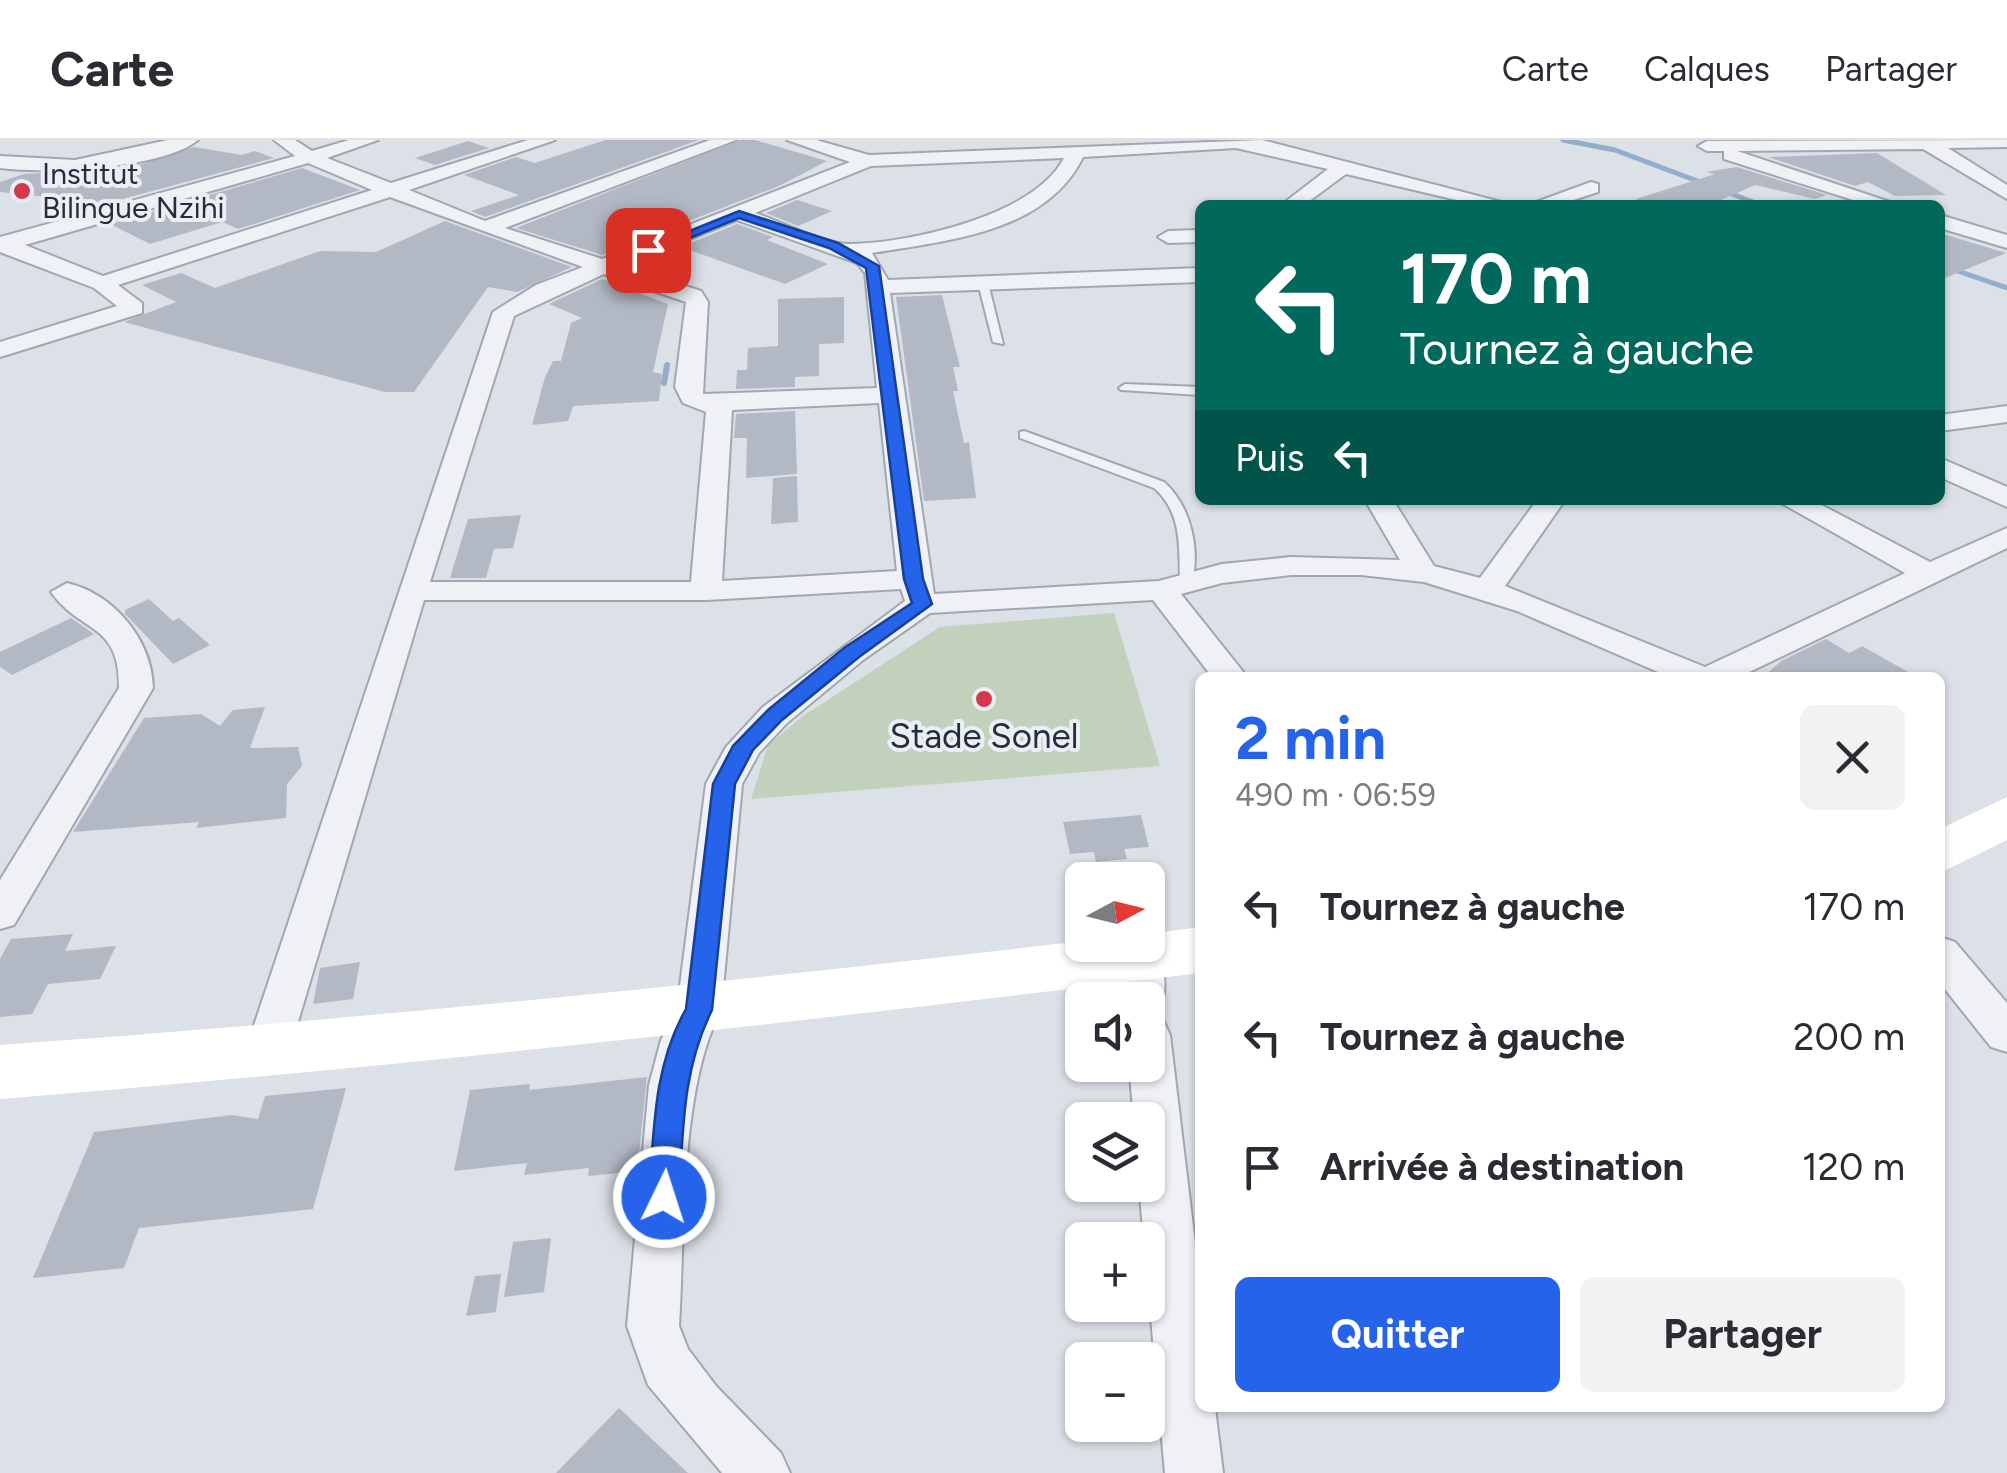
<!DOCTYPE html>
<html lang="fr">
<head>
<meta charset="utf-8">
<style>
  :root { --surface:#fff; --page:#f2f2f3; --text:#2b2b33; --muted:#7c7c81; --line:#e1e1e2; --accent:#2563eb }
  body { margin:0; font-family:Figtree,sans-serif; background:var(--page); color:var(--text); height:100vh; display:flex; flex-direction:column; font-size:38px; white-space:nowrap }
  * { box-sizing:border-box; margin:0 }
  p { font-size:32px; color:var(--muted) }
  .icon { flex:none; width:55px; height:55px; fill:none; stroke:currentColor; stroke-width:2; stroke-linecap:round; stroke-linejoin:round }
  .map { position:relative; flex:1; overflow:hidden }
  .drawer { position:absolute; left:1195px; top:532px; width:750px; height:740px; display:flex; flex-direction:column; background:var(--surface); border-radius:15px; box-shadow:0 2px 8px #0004 }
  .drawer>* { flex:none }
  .guide { position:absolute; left:1195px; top:60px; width:750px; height:305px; border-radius:15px; box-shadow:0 2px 8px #0004; background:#00695c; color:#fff; overflow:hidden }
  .needle { width:65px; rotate:83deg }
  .controls { position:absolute; left:1065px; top:722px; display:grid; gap:20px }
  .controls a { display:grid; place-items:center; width:100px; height:100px; border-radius:15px; background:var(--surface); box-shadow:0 2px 8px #0004; font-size:50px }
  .pin { position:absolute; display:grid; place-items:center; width:85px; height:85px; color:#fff; margin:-42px; border-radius:20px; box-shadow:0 5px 15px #0006 }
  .me { position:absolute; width:110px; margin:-55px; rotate:4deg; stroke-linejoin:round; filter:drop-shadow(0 0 8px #0008) }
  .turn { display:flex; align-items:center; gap:35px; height:210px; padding:0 40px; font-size:45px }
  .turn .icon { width:130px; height:130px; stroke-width:2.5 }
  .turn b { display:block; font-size:70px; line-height:85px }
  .then { display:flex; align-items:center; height:95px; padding:0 40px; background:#0003; gap:20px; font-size:38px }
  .round { display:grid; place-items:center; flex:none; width:105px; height:105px; border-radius:15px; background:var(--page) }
  .overview { display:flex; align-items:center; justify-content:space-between; height:170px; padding:0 40px }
  h1 { font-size:60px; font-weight:700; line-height:75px; color:var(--accent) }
  .cta { display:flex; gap:20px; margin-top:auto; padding:20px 40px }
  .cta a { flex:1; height:115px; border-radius:15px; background:var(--accent); color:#fff; font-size:40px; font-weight:700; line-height:115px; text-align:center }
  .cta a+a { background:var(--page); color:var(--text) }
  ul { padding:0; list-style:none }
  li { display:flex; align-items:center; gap:30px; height:130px; padding:0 40px }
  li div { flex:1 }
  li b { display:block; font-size:38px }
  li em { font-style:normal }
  header { display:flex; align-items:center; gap:60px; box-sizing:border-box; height:140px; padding:0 50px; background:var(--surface); border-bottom:2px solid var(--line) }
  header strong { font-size:48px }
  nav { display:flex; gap:55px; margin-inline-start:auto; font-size:35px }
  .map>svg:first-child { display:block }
  .green { fill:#c1d1bc }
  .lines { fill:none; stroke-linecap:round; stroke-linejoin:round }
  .stream-far1 { stroke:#94adca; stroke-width:5 }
  .stream { stroke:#94adca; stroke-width:6 }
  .building { fill:#b3b9c4 }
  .service-casing { stroke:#a1a7b1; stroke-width:4 }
  .minor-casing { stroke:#a1a7b1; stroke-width:4 }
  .service { fill:#eff1f5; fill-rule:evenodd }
  .minor { fill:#eff1f5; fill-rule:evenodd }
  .secondary { fill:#fff; fill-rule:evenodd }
  .route { fill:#2563eb; stroke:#184099; stroke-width:2.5 }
  .poi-dot { fill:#d5384e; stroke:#ebeff5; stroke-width:4 }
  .labels { text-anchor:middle; stroke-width:8; stroke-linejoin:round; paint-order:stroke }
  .far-poi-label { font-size:30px; fill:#252e3e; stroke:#ebeff5; text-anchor:start }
  .poi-label { font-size:35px; fill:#252e3e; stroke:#ebeff5 }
</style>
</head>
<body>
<header>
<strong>Carte</strong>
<nav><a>Carte</a><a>Calques</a><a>Partager</a></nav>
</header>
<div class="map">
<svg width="2007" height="1333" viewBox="0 0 2007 1333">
  <rect width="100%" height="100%" fill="#dce0e7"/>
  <path class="green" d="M1114,473L1160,626L751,659L768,605L803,576L940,487Z"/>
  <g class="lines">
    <path class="stream-far1" d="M1563,0L1615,10L1761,65
      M1940,125L2007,148"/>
    <path class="stream" d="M664,243L667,225"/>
  </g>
  <path class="building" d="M605,0H699L485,77L471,71L519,55L464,35L516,17L535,23Z
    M740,0H755L827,21L779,46L602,115L516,88Z
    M468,1L489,8L435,25L415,18Z
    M194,7L242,15L255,11L274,18L82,70L57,58L0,52V42L24,34L133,27Z
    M1877,13L1946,55L1895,56L1868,42L1855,46L1768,17Z
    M1737,27L1827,55L1815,59L1755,45L1710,65H1637L1636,59L1715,34L1706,32Z
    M302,28L360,50L238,89L222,82L150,104L110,84Z
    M797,60L832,71L798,86L766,73Z
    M445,81L572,127L517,152L488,147L414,252H385L124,182L176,162L142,145L181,133L215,148L320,111L376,112Z
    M737,84L773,97L767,100L828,124L785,144L681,107Z
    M1940,93L2006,113L1940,140Z
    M602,139L668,164L653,232L662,234L659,261L573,266L568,281L532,285L545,237L553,221H561L571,183L582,178L549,164Z
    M942,155L960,227H953L958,251H953L964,303L969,302L976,358L924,361L896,157Z
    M844,157V203L819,204V236L795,237V247L736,249L737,230H747L748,208L778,206V159Z
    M795,271L797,334L746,338L747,298H734L736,274Z
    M797,336L798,382L771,384L773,338Z
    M521,375L513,408L494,409L486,438H450L468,379Z
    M149,459L173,481L179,478L210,505L173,524L125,474V470Z
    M71,478L94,494L12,535L0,527V512Z
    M1826,499L1849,513L1862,506L1919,538H1762L1781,521Z
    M265,567L250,608L298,607L302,626L287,644L286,678L196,688L199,682L73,692L144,578L201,574L220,586L233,570Z
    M1141,675L1149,707L1124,709L1127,719L1096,722L1094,712L1070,714L1063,682Z
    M73,794L65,811L116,806L100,839L48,844L32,874L0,877V819L11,799Z
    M360,822L353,859L313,864L320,828Z
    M647,937L638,1023L630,1024L629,1032L588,1036L589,1028L524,1035L527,1023L454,1031L470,950L530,944L529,950Z
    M346,948L313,1069L139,1088L124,1128L33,1138L94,992L232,975L258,979L265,956Z
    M551,1098L544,1152L504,1157L513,1102Z
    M501,1134L496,1172L466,1176L475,1136Z
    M619,1268L688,1333H556Z"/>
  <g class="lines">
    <defs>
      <path id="service" d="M983,140L988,143L1003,204L993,202L978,143Z
        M1125,244L1200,247V255L1121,250L1119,248Z
        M1024,291L1164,342C1191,366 1200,409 1192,443H1182L1180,440C1179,406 1182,372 1154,348L1020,298V292Z"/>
      <path id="minor" d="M168,0H198C163,29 46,34 0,28V16L75,20Z
        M274,0H295L312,11L349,0H378L327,18L391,43L528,0H555L409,50L485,81L710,0H736L505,88L602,119L850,22L787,0H816L869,15L1262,0L1513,65H1478L1346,34L1304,65H1281L1328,29L1236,8L1083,17C1046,93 946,101 872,113L888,140L1200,128V142L890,153L934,454L1159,441L1222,424L1291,417L1400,420L1365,360H1393L1434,426L1480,438L1537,360H1565L1505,446L1705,527L1905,433L1776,360H1812L1930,422L2007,388V408L1737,538H1672L1517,471L1424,442L1361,435H1291L1222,443L1181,454L1248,538H1213L1153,460L930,473L863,520L787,583L759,613L742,644L721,870C679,950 685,1093 679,1186L688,1209L716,1246L781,1313L790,1333H722L648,1245L627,1186L649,945L661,900L677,869L706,644L726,607L763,567L905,461L901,449L706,460H424L289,912L283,925L267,931L251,925L245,912L493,172L536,145L583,127L390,57L118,145L142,163V173L0,217V202L117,166L94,148L0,112V97L295,16ZM1064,18C1035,75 912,103 850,104C826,105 780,81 755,73L871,26ZM308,23L372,50L103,136L25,105ZM737,80L857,123L865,133L877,248L703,254L708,162L701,151L623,126ZM604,134L686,162L675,247L683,263L706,272L691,442H430L514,176ZM879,263L897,431L722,441L732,270Z
        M2007,0V7L1948,8L2007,45V59L1923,9L1737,11L1899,65H1869L1724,19V11H1707L1698,6L1707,1Z
        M1591,42L1598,44V52L1558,65H1528Z
        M1940,75L2007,95V108L1940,88Z
        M1200,90V102L1168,103L1158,97L1168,91Z
        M2007,266V282L1940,291V275Z
        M1940,318L2007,347V367L1940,337Z
        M67,443C114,454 152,500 153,548L14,785L0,789V740L119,548C120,482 81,494 51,452Z
        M1940,797L1955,802L2007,863V912L1991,907L1940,843Z
        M1148,803C1167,813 1168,855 1159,872L1148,876V860H1122L1118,817L1124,805Z
        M1148,877L1164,882L1170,895L1200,1145V1268H1215L1223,1333H1165L1139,1045H1148V980H1134L1129,925H1148Z"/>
    </defs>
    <use href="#service" class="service-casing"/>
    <use href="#minor" class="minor-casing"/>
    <use href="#service" class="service"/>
    <use href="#minor" class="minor"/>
    <path class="secondary" d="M2007,657V700L1940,733V689Z
      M1200,787V833C800,882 401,927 0,959V905C362,879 722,843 1082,801V805H1148V794Z"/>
  </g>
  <path class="route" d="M739,71L838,103L879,126L923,439L932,464L859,517L782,580L753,610L735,644L712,870C682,930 683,991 679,1057L675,1067L664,1070L653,1067L649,1057C654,991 653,927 686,869L713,644L733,606L768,570L844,508L912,463L904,439L866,128L829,108L739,78L653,113L642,110Z"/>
  <g class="poi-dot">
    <circle cx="22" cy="51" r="10"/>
    <circle cx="984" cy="559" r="10"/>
  </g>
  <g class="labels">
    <g class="far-poi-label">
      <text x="42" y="44">Institut<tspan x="42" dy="34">Bilingue Nzihi</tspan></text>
    </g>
    <g class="poi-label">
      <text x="984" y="608">Stade Sonel</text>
    </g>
  </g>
</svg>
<div class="controls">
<a><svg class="needle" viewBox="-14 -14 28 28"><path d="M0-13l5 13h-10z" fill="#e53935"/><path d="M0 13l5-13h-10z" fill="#7c7c81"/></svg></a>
<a><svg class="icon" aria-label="sound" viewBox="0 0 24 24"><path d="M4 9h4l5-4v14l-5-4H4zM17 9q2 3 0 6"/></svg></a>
<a><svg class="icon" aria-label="layers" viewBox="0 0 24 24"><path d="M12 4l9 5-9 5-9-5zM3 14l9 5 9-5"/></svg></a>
<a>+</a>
<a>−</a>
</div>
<div class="pin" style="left:648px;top:110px;background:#d93025"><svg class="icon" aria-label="arrive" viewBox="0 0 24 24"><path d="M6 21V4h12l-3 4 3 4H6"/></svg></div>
<svg class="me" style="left:664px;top:1057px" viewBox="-20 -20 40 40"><circle r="17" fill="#2563eb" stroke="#fff" stroke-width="3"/><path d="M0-11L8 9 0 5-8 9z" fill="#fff"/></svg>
<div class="guide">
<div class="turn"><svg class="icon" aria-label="left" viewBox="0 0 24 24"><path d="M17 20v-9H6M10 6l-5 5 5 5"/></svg><div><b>170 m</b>Tournez à gauche</div></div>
<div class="then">Puis<svg class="icon" aria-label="left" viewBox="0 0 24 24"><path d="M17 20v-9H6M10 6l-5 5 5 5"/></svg></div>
</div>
<section class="drawer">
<div class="overview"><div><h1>2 min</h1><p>490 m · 06:59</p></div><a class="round"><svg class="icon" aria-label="close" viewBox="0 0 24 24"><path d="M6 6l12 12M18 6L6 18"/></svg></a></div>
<ul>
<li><svg class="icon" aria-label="left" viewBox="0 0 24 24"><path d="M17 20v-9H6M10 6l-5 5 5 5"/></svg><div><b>Tournez à gauche</b></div><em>170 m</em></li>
<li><svg class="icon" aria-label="left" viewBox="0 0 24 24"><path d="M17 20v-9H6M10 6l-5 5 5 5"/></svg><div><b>Tournez à gauche</b></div><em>200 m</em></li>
<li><svg class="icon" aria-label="arrive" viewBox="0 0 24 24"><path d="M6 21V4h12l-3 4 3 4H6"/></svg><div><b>Arrivée à destination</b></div><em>120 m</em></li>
</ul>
<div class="cta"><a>Quitter</a><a>Partager</a></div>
</section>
</div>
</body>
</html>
